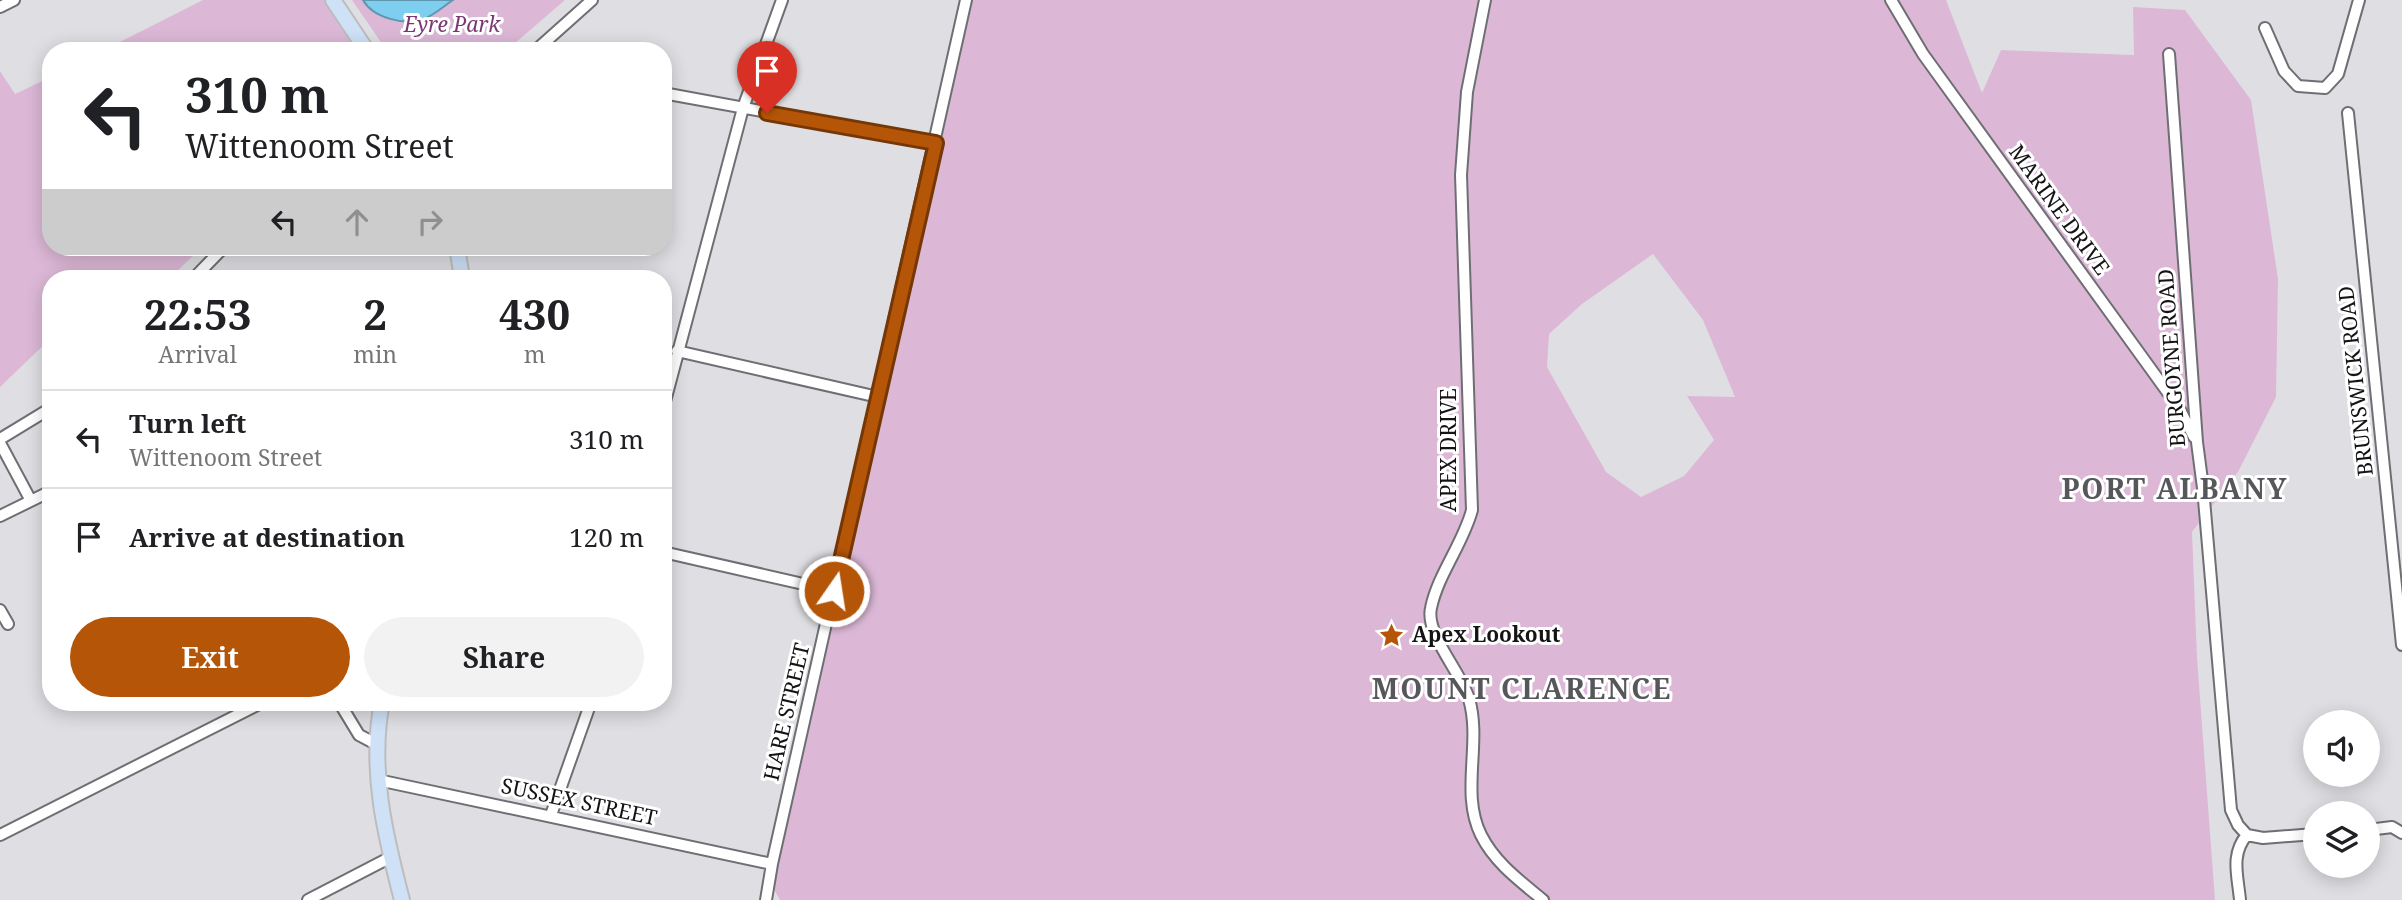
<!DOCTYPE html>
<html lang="en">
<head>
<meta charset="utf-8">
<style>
  :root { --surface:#fff; --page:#f2f2f2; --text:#202124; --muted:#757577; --line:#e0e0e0; --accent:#b45507 }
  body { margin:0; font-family:"Noto Serif",serif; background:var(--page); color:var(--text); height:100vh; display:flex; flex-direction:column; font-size:26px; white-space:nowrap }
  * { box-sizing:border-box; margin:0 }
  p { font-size:23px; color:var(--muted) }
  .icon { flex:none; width:38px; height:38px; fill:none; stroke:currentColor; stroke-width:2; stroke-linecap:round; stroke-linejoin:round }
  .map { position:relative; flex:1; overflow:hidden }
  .details { position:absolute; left:42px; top:270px; width:630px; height:441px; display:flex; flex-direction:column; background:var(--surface); border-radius:28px; box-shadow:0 4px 18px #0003 }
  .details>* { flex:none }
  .top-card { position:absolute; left:42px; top:42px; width:630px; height:214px; border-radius:28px; box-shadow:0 4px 18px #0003; background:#fff; color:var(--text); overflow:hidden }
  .tools { position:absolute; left:2303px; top:710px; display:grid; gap:14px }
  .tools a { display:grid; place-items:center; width:77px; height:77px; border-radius:50%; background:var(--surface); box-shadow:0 4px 18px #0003; font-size:35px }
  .pin { position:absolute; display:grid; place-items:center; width:60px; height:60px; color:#fff; margin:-72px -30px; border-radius:50% 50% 50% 0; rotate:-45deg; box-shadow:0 0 7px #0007 }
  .pin .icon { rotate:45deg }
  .me { position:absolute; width:77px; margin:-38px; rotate:13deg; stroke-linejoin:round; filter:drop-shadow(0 0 5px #0008) }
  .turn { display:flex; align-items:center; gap:24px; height:147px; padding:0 28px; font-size:32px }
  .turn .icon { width:91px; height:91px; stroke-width:2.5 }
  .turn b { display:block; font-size:49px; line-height:60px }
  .lanes { display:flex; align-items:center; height:66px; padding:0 28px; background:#0003; justify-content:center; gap:35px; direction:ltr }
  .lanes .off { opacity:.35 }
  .eta { display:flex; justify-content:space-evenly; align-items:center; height:119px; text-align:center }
  .eta b { font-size:42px; font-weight:700; line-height:49px }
  .cta { display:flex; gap:14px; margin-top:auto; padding:14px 28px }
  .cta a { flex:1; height:80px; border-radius:42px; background:var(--accent); color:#fff; font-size:28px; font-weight:700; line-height:80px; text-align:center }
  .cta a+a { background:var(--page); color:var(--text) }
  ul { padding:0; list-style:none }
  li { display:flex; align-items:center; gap:21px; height:98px; padding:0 28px; border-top:2px solid var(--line) }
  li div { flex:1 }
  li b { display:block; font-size:26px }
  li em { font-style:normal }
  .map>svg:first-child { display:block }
  .green { fill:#dcb8d6; fill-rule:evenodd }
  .water { fill:#7ecfef; stroke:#5e97ae; stroke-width:2 }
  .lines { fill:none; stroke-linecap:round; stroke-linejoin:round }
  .minor-casing { stroke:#6e6f72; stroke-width:14 }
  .major-casing { stroke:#bdbdbd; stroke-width:18 }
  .minor { stroke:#fff; stroke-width:10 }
  .major { stroke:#cee1f7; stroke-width:14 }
  .route-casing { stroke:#753705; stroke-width:18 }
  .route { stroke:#b45507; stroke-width:12 }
  .labels { text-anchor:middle; stroke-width:6; stroke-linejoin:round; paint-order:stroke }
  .park-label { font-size:21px; font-style:italic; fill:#7a3873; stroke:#fff }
  .street-label { font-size:21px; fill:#141415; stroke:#fff }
  .poi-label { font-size:21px; font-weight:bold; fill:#141415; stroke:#fff; text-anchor:start }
  .district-label { font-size:28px; font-weight:bold; letter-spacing:2px; fill:#56575a; stroke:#fff }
</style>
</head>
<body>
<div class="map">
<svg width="2402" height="900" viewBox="0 0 2402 900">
  <rect width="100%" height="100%" fill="#dfdfe3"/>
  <path class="green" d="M203,0H329L356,51H102Z
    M352,0H565L506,51H387Z
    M965,0H1946L1982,93L2001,50L2134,55L2133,7L2185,10L2251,100L2278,279L2276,397L2238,472L2192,532L2197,658L2215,900H780L769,880L834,591L882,399ZM1653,254L1703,320L1735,397L1687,396L1714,440L1684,476L1641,497L1606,472L1547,367L1549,334L1582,304Z
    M0,71L15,94L51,77V247H202L170,278H51V338L0,387Z"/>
  <path class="water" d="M363,0H453C444,6 434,15 424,19C405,26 373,18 363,0Z"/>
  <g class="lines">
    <defs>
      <path id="minor" d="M1485,0L1467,92L1461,175L1472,510C1463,544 1438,574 1431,608C1425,634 1461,672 1469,699C1482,743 1460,793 1481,835C1495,863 1520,881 1543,900
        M1891,0L1923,54L2179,408L2194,437
        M0,7L14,0
        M2265,28L2284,71L2298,86L2325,88L2338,74L2359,0
        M535,51L592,0
        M2169,54L2197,442L2203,488L2231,810L2238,825L2247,835
        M663,93L936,143
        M2348,113L2402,645
        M194,278L224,247
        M677,351L878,397
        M663,409L743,108L782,0
        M0,439L51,408
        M0,443L30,499
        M0,516L51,491
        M663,552L834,591
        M0,610L8,624
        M339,702L359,735L376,744
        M378,780L772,864
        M551,815L591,702
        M2368,830L2392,827L2402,833
        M0,835L263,702
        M2247,835L2263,838L2315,834
        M308,900L391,857
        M766,900L772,864L966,0
        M2240,900C2238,877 2230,854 2247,835"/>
      <path id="major" d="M333,0L367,51
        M457,247L462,278
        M382,702C369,769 385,835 402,900"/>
    </defs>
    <use href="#minor" class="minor-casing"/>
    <use href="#major" class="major-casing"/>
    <use href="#minor" class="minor"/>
    <use href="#major" class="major"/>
  </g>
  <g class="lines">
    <defs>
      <path id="route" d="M767,113L936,143L834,591"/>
    </defs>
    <use href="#route" class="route-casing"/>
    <use href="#route" class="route"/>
  </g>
  <defs>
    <symbol id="sight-bare" viewBox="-9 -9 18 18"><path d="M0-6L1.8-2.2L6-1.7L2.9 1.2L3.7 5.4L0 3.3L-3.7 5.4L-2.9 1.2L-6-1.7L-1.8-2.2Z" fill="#b45507" stroke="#fff" stroke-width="2.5" paint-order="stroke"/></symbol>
  </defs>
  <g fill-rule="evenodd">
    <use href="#sight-bare" x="1374" y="618" width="35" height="35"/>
  </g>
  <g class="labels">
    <g class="park-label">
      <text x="452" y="32">Eyre Park</text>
    </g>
    <g class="street-label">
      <text transform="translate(2059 210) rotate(54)" y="7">MARINE DRIVE</text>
      <text transform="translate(2172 358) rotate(-94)" y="7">BURGOYNE ROAD</text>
      <text transform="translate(2356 381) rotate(-96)" y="7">BRUNSWICK ROAD</text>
      <text transform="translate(1449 450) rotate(-90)" y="7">APEX DRIVE</text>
      <text transform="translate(787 712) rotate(-77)" y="7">HARE STREET</text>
      <text transform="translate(579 802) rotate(12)" y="7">SUSSEX STREET</text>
    </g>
    <g class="poi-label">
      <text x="1412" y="642">Apex Lookout</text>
    </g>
    <g class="district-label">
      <text x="2175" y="499">PORT ALBANY</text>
      <text x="1522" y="699">MOUNT CLARENCE</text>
    </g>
  </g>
</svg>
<div class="tools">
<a><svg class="icon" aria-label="sound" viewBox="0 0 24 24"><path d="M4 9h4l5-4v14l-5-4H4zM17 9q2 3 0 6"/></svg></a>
<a><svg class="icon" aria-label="layers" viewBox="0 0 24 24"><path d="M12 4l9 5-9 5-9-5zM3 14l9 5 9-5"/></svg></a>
</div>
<div class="pin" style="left:767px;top:113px;background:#d93025"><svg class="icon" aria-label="arrive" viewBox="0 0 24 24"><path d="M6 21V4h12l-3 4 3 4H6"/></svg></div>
<svg class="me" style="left:834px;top:591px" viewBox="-20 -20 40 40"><circle r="17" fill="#b45507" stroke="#fff" stroke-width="3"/><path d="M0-11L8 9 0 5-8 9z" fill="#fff"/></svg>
<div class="top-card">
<div class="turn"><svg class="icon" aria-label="left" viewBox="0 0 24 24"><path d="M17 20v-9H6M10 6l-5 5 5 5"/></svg><div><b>310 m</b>Wittenoom Street</div></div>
<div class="lanes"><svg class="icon" aria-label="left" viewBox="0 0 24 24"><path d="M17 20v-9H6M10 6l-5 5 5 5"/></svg><svg class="icon off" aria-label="ahead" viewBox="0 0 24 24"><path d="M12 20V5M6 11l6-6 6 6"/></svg><svg class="icon off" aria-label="right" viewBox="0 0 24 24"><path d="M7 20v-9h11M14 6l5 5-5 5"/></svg></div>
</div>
<section class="details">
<div class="eta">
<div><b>22:53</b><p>Arrival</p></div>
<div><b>2</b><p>min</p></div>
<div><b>430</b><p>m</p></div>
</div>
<ul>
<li><svg class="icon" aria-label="left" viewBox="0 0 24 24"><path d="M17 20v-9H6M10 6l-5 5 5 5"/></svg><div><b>Turn left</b><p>Wittenoom Street</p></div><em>310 m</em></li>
<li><svg class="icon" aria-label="arrive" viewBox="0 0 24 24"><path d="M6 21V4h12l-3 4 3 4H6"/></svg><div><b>Arrive at destination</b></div><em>120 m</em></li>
</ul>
<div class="cta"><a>Exit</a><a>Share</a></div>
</section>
</div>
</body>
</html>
